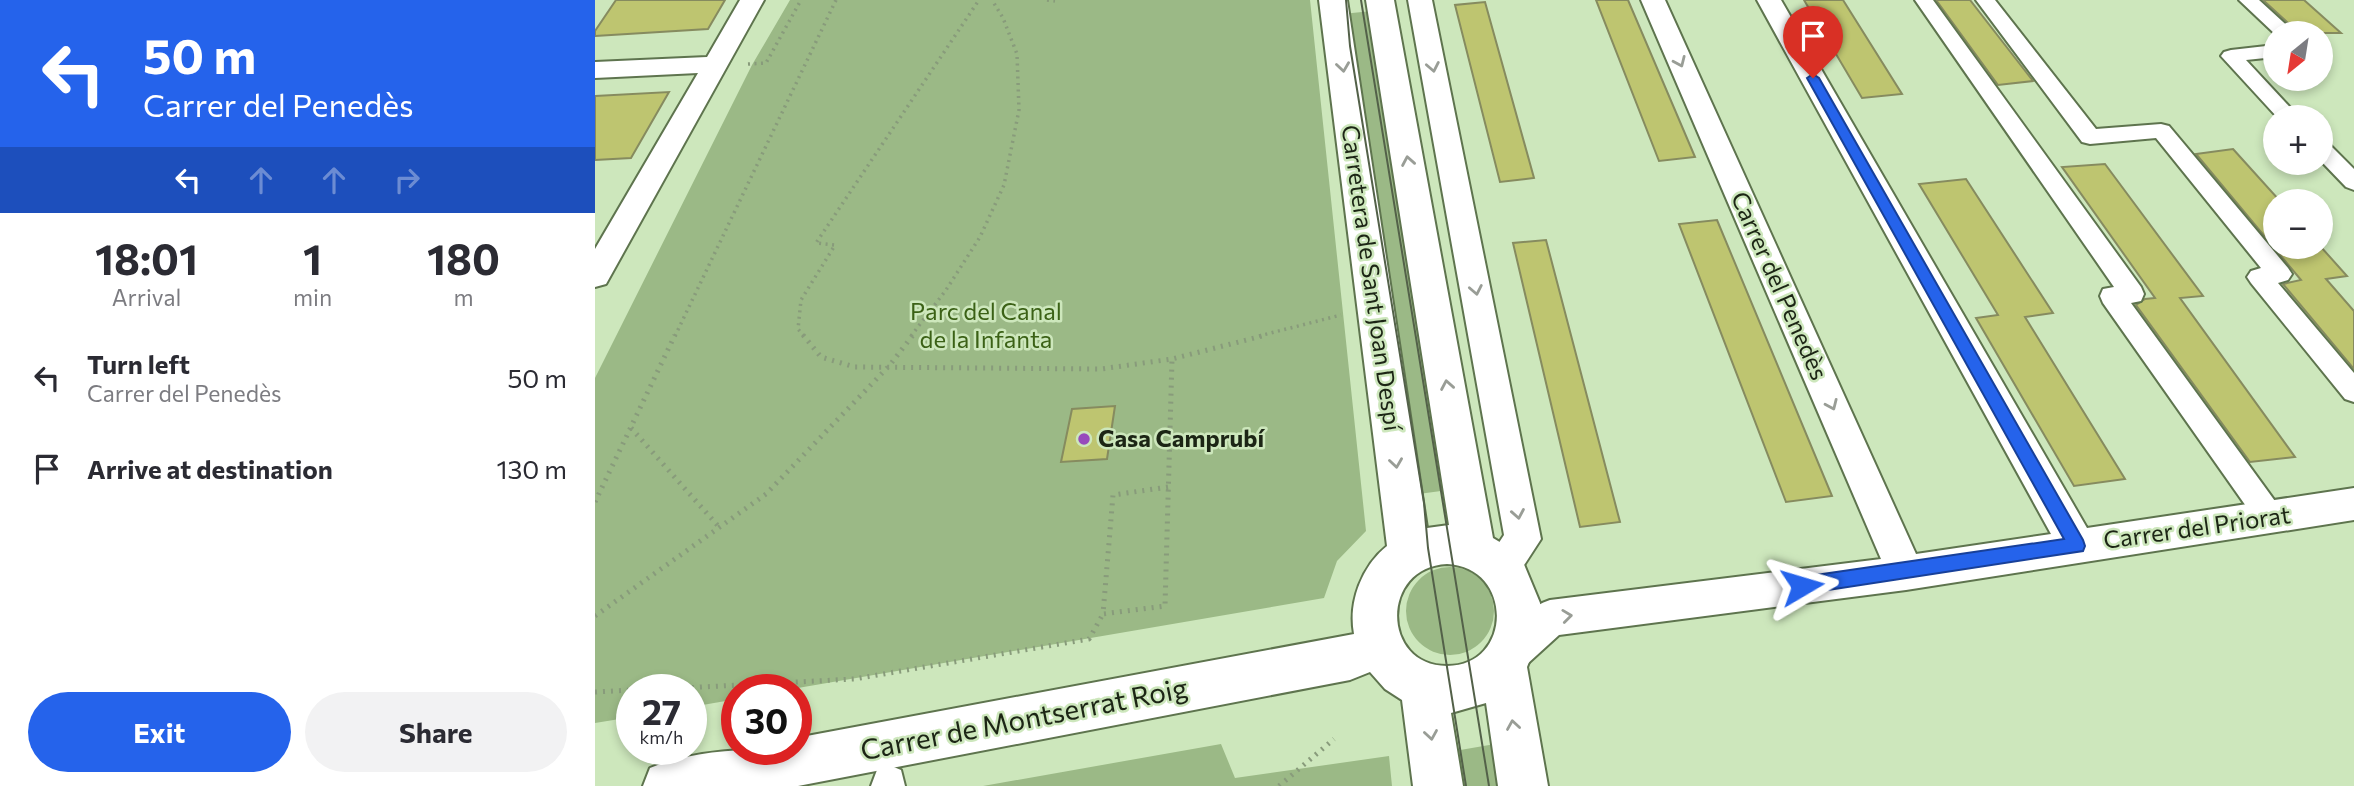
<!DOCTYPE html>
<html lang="en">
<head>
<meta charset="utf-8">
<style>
  :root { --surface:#fff; --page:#f2f2f3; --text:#2b2b33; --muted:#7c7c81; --accent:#2563eb }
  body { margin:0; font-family:Commissioner,sans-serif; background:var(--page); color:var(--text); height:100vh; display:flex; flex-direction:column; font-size:26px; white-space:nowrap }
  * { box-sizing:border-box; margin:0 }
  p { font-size:23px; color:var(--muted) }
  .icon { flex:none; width:38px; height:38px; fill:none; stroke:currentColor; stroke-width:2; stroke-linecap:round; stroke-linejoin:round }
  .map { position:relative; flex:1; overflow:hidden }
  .sheet { display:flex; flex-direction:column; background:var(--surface); width:595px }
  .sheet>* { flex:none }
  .top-card { background:#2563eb; color:#fff; overflow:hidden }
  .needle { width:46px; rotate:210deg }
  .buttons { position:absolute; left:1668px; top:21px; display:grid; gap:14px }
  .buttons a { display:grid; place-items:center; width:70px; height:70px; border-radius:50%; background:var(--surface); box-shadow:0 4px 10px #0003; font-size:35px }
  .speed { position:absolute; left:21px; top:674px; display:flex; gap:14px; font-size:35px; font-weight:700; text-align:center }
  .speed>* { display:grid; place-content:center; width:91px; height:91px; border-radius:50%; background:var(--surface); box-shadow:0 4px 10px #0003; line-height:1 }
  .speed small { font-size:18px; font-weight:400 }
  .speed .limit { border:10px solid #d22; background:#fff; color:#111 }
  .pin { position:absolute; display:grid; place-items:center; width:60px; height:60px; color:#fff; margin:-72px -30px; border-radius:50% 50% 50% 0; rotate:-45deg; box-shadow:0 0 7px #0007 }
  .pin .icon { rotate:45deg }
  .me { position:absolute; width:77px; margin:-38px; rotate:83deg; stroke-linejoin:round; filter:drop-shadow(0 0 5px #0008) }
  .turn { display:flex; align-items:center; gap:24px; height:147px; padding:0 28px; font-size:32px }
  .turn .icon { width:91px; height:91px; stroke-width:2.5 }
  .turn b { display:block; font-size:49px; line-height:60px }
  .lanes { display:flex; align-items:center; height:66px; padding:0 28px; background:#0003; justify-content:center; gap:35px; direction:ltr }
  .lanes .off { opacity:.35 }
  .eta { display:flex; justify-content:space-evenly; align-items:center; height:119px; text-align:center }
  .eta b { font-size:42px; font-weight:700; line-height:49px }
  .button { display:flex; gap:14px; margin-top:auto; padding:14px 28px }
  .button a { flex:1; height:80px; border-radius:42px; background:var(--accent); color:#fff; font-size:28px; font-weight:700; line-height:80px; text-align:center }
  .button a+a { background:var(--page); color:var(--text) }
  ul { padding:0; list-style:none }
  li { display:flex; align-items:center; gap:21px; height:91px; padding:0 28px }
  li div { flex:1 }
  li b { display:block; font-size:26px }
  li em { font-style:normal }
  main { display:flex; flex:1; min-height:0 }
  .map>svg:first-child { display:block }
  .green { fill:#9bb986 }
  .building { fill:#bec570; stroke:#868b5f; stroke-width:2 }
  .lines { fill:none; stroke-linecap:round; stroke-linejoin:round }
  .pedestrian-casing { stroke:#5e744e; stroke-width:4 }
  .minor-casing { stroke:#5e744e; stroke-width:4 }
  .tertiary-casing { stroke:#5e744e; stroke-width:4 }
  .path-far1 { stroke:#889b7b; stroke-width:3.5; stroke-dasharray:2 4.5; stroke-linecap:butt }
  .path { stroke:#889b7b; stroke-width:5; stroke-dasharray:2 6; stroke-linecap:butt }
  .pedestrian { fill:#fff; fill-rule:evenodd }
  .minor { fill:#fff; fill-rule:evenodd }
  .tertiary { fill:#fff; fill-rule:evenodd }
  .tram { stroke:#536149; stroke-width:2 }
  .oneway { stroke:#999d96 }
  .route { fill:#2563eb; stroke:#184099; stroke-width:2 }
  .poi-dot { fill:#974bbc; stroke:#cde7bc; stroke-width:2.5 }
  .labels { text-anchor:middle; stroke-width:5; stroke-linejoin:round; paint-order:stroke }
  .street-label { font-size:24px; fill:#1c2515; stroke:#cde7bc }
  .park-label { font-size:24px; fill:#3b6116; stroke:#cde7bc }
  .poi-label { font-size:24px; font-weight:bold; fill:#1c2515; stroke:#cde7bc; text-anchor:start }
  .near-street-label { font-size:28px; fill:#1c2515; stroke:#cde7bc }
</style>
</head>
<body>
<main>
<section class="sheet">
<div class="top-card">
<div class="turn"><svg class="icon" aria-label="left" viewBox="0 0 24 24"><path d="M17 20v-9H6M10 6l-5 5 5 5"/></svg><div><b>50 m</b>Carrer del Penedès</div></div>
<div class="lanes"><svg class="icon" aria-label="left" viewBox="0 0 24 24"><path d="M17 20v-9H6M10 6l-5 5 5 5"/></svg><svg class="icon off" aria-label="ahead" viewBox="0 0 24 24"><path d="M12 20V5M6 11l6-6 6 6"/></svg><svg class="icon off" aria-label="ahead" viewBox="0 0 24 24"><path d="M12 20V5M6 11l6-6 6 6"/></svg><svg class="icon off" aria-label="right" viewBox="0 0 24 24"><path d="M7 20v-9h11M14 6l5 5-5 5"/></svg></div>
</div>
<div class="eta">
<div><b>18:01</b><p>Arrival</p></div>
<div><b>1</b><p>min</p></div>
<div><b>180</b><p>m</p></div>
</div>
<ul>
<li><svg class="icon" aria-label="left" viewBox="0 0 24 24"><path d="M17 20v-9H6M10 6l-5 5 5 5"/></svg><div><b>Turn left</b><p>Carrer del Penedès</p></div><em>50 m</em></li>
<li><svg class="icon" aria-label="arrive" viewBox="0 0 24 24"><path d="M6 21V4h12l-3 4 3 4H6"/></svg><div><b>Arrive at destination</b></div><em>130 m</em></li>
</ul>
<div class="button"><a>Exit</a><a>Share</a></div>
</section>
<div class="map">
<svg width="1759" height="786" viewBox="0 0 1759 786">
  <rect width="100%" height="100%" fill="#cde7bc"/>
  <path class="green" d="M195,0H715L771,531L742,561L729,598L197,689L142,690V699L96,707V690H37V717L0,723V378L157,65Z
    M777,11L861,489L816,495L747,14Z
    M811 611a44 44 0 1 1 88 0a44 44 0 1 1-88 0Z
    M626,744L640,778L794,756L797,786H388Z
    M900,744L907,786H853L848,753Z"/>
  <path class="building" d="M21,0H130L113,29L0,36V31Z
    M1001,0H1033L1100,157L1064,161Z
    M1209,0H1248L1307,94L1267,98Z
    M1341,0H1375L1438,81L1403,85Z
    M1668,0H1709L1746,33H1704Z
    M890,2L939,178L905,182L860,5Z
    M74,92L36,158L0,160V96Z
    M1638,149L1685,201H1680V247H1726L1752,276L1731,279L1759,311V369L1688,284L1706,280L1601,154Z
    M1510,164L1608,296L1585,298L1700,457L1655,462L1541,305L1550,299L1560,298L1467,167Z
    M1371,179L1458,313L1430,317L1530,479L1479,486L1381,318L1403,315L1324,184Z
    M1122,220L1237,496L1191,502L1084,224Z
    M951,240L1025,522L985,527L918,243Z
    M520,406L512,459L466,462L477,409Z"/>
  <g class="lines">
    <defs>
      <path id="pedestrian" d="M1320,0H1338L1546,287L1549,294L1546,301L1536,303L1685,508L1689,517L1685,526L1675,530L1665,526L1508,303L1505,296L1508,289L1519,287Z
        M1381,0H1400L1501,129L1566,124L1574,126L1693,268L1697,274L1693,280L1683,283L1759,373V402L1750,399L1656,283L1652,277L1656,271L1666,268L1561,138L1495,144L1487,142Z
        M1644,0H1664L1700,33L1680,34Z
        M1680,45V57L1651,60L1704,117H1682L1626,56L1629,52L1636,50Z
        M1726,142L1734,144L1759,169V190L1751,187L1726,161Z
        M294,765L306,770L310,786H276L282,770Z"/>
      <path id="minor" d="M145,0H169L11,284L0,287V249L103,73L0,78V62L112,57Z
        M813,0H837L946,539L920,579L907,584L894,579L888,567L909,535Z
        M1046,0H1070L1321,554L1456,534L1162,0H1186L1492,528L1759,488V520L1311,590L964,635L931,665L917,670L903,665L897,651C907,629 932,608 955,600L1286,559Z"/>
      <path id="tertiary" d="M724,0H752L832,528L854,525L771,0H799L898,538L913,547L928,562L945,603L946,631L932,667L953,786H903L891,703L856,713L868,786H818L807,700L790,689L775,672L755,680L203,786H48L55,768C102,749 152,749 201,749V738L759,634C753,602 767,566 792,546ZM852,564C919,567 918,666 852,666C786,666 785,567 852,564Z"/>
    </defs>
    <use href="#pedestrian" class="pedestrian-casing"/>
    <use href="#minor" class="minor-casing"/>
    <use href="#tertiary" class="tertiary-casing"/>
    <path class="path-far1" d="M452,0L460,1
      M153,64L171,63L206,0
      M80,336L241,0
      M209,336L203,329L206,300L240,245L221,243L384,0
      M316,336L351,290L385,237L409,185L424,110L422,54L408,18L397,0
      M664,336L746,315"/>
    <path class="path" d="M208,335L226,357L260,367L506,369L577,359L671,335
      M36,428L124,527
      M573,487L518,495L508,614L570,606L577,359
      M0,502L80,335
      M0,616L171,494L294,366L318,335
      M49,690L259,679L494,639L508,614
      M0,692L37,690
      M684,786L739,739"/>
    <use href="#pedestrian" class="pedestrian"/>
    <use href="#minor" class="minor"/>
    <use href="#tertiary" class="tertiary"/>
    <path class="tram" d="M751,0L755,46L829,503L833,548L871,786
      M766,0L894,786"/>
  </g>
  <defs><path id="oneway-chevron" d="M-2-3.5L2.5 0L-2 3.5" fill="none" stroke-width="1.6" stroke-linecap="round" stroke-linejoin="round" transform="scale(1.75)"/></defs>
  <g class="oneway">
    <use href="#oneway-chevron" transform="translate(1085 62) rotate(66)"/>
    <use href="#oneway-chevron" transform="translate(748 67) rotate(82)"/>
    <use href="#oneway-chevron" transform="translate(838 67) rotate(79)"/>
    <use href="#oneway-chevron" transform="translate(813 161) rotate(-100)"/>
    <use href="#oneway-chevron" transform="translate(881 290) rotate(79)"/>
    <use href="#oneway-chevron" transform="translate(852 385) rotate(-100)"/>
    <use href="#oneway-chevron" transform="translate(1237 405) rotate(66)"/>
    <use href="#oneway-chevron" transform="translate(801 463) rotate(82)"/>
    <use href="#oneway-chevron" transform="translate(923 514) rotate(80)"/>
    <use href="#oneway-chevron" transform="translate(972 616) rotate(-7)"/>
    <use href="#oneway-chevron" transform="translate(918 725) rotate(-99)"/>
    <use href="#oneway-chevron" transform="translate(836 735) rotate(81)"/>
  </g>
  <path class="route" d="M1218,74L1224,78L1488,540L1490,546L1488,551L1207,594L1200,592L1198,586L1200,580L1207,577L1469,539L1212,78Z"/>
  <circle class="poi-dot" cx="489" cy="439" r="7"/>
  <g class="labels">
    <g class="street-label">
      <text transform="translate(776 278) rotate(82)" y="8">Carretera de Sant Joan Despí</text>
      <text transform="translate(1184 286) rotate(66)" y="8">Carrer del Penedès</text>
      <text transform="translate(1602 528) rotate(-8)" y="8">Carrer del Priorat</text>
    </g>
    <g class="park-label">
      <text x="391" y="320">Parc del Canal<tspan x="391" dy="28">de la Infanta</tspan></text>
    </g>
    <g class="poi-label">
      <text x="503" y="447">Casa Camprubí</text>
    </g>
    <g class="near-street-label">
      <text transform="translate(429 719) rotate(-11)" y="10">Carrer de Montserrat Roig</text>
    </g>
  </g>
</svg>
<div class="buttons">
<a><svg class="needle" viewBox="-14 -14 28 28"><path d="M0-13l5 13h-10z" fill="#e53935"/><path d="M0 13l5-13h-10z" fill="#7c7c81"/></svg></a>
<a>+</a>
<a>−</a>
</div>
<div class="speed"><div>27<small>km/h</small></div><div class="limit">30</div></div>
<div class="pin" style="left:1218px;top:78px;background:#d93025"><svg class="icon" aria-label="arrive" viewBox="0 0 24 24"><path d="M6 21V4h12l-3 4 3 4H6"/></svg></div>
<svg class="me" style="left:1207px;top:586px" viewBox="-20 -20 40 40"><path d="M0-17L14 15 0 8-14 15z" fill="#2563eb" stroke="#fff" stroke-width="4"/></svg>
</div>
</main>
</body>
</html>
